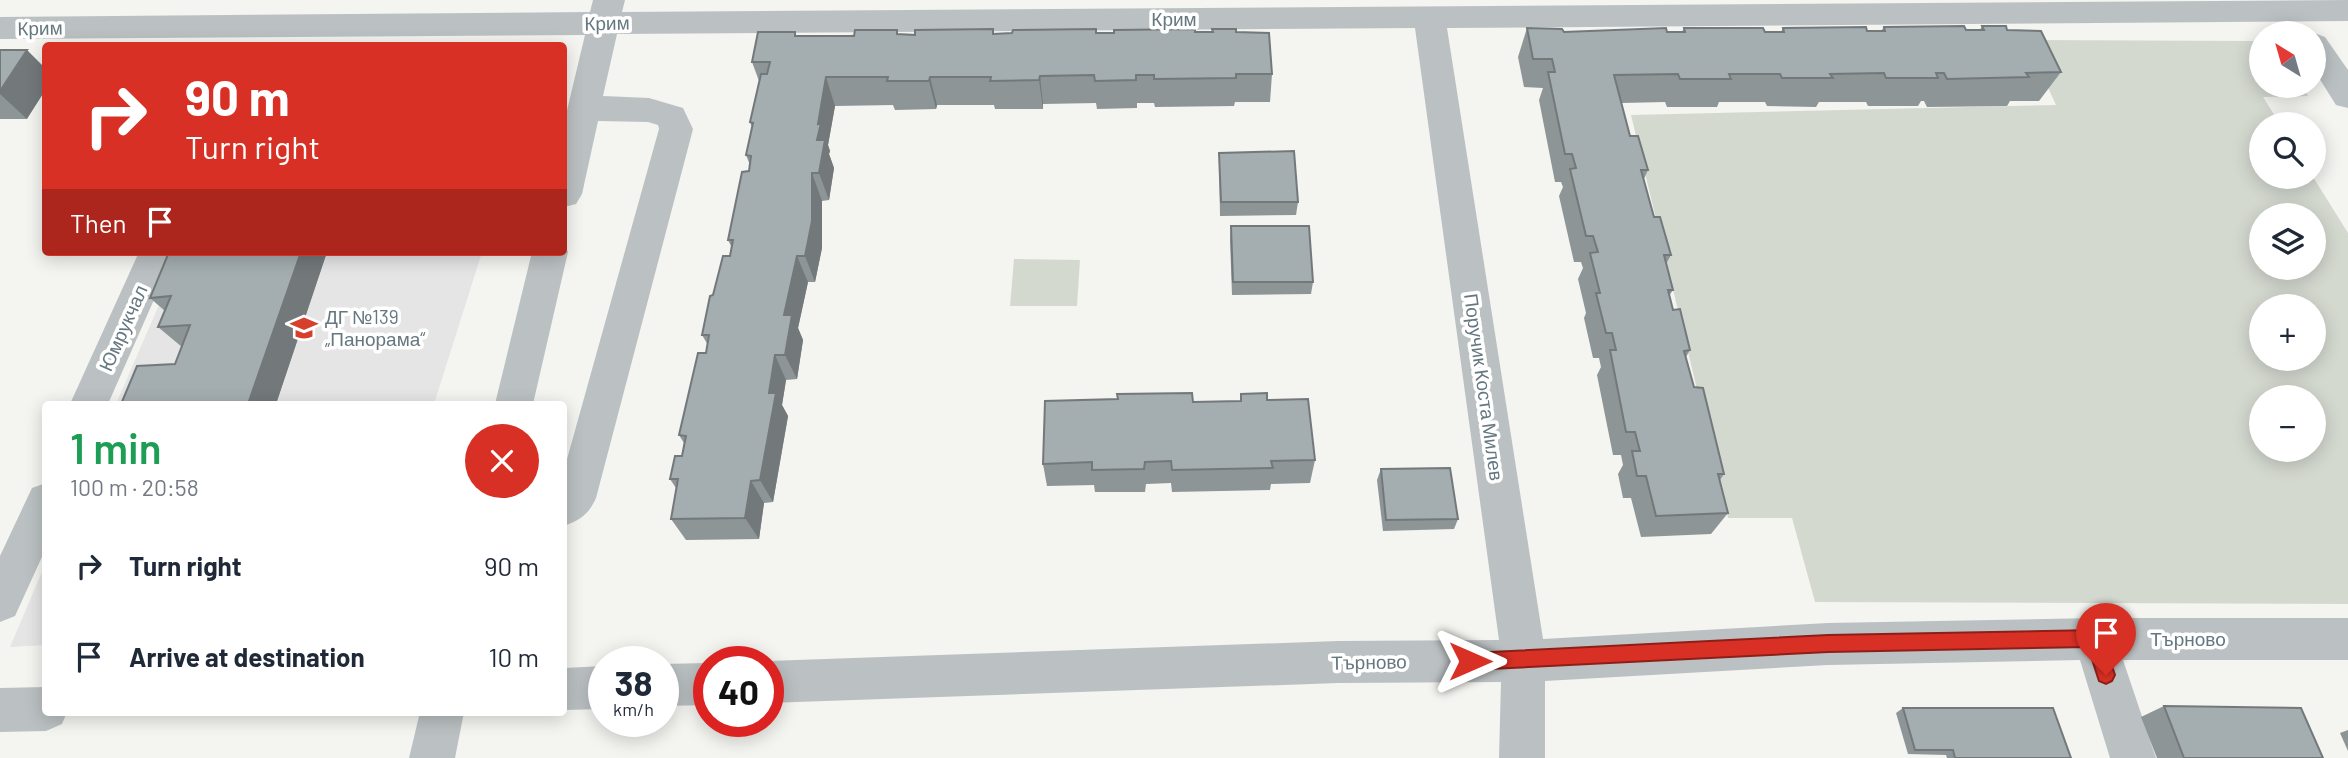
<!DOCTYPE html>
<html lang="en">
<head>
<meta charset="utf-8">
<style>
  :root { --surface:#fff; --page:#f2f2f3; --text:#1f2937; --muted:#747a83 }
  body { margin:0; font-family:Barlow,sans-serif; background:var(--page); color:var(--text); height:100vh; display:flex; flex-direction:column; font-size:26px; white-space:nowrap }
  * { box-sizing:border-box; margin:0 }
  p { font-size:23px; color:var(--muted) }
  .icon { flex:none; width:38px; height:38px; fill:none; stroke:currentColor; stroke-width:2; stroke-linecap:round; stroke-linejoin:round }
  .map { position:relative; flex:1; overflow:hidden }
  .drawer { position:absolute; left:42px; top:401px; width:525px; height:315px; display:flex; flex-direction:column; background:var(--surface); border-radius:7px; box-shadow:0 4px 18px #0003 }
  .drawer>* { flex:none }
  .hud { position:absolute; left:42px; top:42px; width:525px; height:214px; border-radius:7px; box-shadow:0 4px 18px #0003; background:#d93025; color:#fff; overflow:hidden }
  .needle { width:46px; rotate:323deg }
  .fabs { position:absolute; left:2249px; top:21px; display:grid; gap:14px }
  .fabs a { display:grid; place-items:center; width:77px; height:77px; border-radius:50%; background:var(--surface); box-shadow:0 4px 18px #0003; font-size:35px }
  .speed { position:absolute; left:588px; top:646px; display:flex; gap:14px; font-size:35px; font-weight:700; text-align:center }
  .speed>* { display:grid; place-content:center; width:91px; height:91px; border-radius:50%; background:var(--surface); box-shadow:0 4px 18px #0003; line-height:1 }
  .speed small { font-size:18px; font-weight:400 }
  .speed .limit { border:10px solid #d22; background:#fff; color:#111 }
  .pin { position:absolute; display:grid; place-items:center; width:60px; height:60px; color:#fff; margin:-72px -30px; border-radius:50% 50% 50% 0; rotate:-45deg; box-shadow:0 0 7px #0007 }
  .pin .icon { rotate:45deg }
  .me { position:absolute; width:77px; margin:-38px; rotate:90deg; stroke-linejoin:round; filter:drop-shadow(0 0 5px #0008) }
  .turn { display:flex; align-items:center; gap:24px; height:147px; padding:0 28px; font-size:32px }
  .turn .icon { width:91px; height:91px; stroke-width:2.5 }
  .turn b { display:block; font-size:49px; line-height:60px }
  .then { display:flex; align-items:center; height:66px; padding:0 28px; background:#0003; gap:14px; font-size:26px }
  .round { display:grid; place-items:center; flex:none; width:74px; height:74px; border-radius:37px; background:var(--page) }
  .summary { display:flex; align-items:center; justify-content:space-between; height:119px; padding:0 28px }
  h1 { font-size:42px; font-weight:600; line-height:52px; color:#1e9e55 }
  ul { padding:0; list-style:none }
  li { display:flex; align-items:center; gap:21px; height:91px; padding:0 28px }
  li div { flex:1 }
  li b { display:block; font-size:26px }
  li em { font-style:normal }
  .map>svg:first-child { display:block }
  .built { fill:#e4e5e4 }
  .green { fill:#d4d9d0; fill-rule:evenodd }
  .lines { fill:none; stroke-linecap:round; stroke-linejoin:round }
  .minor { fill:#bbc0c2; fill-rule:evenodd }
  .wall { fill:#8d9597 }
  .shaded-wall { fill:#73797b }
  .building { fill:#a4adb0; stroke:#73797b; stroke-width:2 }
  .route { fill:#d93025; stroke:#8d1f18; stroke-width:2 }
  .labels { text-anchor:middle; stroke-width:7; stroke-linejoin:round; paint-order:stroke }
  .street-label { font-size:19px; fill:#65777f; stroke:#fff }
  .poi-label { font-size:19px; fill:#65777f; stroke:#fff; text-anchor:start }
</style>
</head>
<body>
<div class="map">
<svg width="2348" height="758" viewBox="0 0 2348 758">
  <rect width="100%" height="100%" fill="#f4f4f0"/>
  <path class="built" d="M182,252H482L434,404H116Z
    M45,565V645L10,647Z"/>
  <path class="green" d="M2026,40L2252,41L2261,44V86H2303L2308,96L2263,97L2280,124H2261V177H2313L2348,233V604L1815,602L1792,518H1728L1631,115L2056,105ZM2261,215H2314V268H2261ZM2261,306H2314V359H2261ZM2261,397H2314V450H2261Z
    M1014,259L1080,260L1077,306H1010Z"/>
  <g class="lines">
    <path class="minor" d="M593,0H625L622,12L2348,0V21L1447,28L1543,639L1828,623L2095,618H2348V660H2123L2156,758H2110L2080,660L1828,665L1545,681V758H1499L1501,682L1338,683L768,703V662H766L768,661L1338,641L1499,640L1415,28L617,34L603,96L649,98L683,108L693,129L596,498C589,514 580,520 564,526V470L659,129L658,125L648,122L598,121L582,194L576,204L564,207V123L585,35L0,39V17L590,12Z
      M2314,33L2325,37L2348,70V108L2336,105L2314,70Z
      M564,243L568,252L533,404H495L532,252H564Z
      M139,252H175L108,404H70Z
      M46,483V548L15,616L0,622V556L32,488Z
      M709,663V705L663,706V664Z
      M604,666V709L564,710V668Z
      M46,687V712H67L62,724L46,731L0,732V688Z
      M420,712H464L455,758H409Z"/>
  </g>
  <path class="wall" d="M1982,26L2007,30L2061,72L2039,101H2010L2007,106L1927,107L1924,101H1921L1918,106H1868L1866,102H1819L1816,107L1767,106L1765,102H1719L1717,107H1667L1665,102L1621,103L1630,136L1648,170L1644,179L1654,217L1671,255L1666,264L1673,290L1669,296L1673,310L1690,350L1686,357L1694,387L1724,474L1720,480L1728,513L1711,534L1641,537L1631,498H1623L1618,474L1623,465L1621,455H1613L1597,375L1601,367L1599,358H1593L1584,318L1586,313L1578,279L1583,268L1581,262H1574L1559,196L1563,187L1561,182H1555L1539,100L1543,88L1524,87L1518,57L1527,28L1564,32H1682L1684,28L1781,32L1783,28L1881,31L1884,27L1980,30Z
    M1212,29L1236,32L1272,74L1270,102H1235L1234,106L1155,107L1154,103H1137V108L1097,109L1096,103L1043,104V109H995L994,105H937L936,109L895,110L893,105L835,106L828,145L830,151L829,154L834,168L829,200L822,201V248L815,282H808L798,328L803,340L797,379L786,380L782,405L788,416L773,502L764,503L759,539L686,540L671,519L676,488L670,479L682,456L684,443L679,435L706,353L708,345L702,335L713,295L730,256L732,248L728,240L749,171L750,165L746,155L752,127L750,122L759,81L752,62L797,36L898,34L1212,32Z
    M0,50L27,119H0Z
    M1219,153L1298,202L1296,215L1220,216Z
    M1231,226L1313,282L1311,294L1232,295L1230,239Z
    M169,252H327L276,404L175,364L182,347L158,327L165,311L150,298Z
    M1241,394L1267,400L1315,460L1310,483L1271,484L1270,490L1172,492L1171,483L1146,484L1145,492H1095L1094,485L1047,486L1043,464L1193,402L1240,401Z
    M1381,469L1458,519L1454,529L1383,531L1377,480Z
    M2164,706L2323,758H2157L2141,717Z
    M1903,708L2071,758H1947L1946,755L1908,754L1896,713Z
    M2348,730V751L2340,733Z"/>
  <path class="shaded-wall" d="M27,50L46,69V89L27,119L0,94V91Z
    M1040,76L1043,104V109L1039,80Z
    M826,77L835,106L828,145L830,151L829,154L834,168L829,200L819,173L817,140L818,124Z
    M930,77L937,105L936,109L929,81Z
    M812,173L822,201V248L815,282L805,256Z
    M301,252H327L276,404H248Z
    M797,256L808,282L798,328L803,340L797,379L785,355L784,315Z
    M775,355L786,380L782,405L788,416L773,502L760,480L769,393Z
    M751,481L764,503L759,539L745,518Z"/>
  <path class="building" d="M1964,26L1966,30H1984L1982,26H2006L2007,30L2041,31L2061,72L2026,73L2029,77L1947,79L1944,73H1936L1938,78H1886L1884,73L1830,74L1833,78H1782L1780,74H1729L1731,79H1680L1678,74L1614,75L1630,136H1638L1648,170H1641L1654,217H1660L1671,255H1664L1673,290H1668L1673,310L1680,309L1690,350L1684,351L1694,387L1703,388L1724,474H1718L1728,513L1656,516L1646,476H1637L1632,451H1640L1635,432H1626L1610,350H1616L1612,333H1606L1596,293H1600L1590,253L1598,252L1593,236H1586L1570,169L1576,168L1572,154H1565L1548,72H1555L1552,59H1533L1527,28L1562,29L1564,32L1666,28L1667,32H1685L1684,28H1763L1765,32H1784L1783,28L1866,27L1867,31H1885L1884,27Z
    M993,29V34L1012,33L1013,30L1096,29V33H1114V30L1195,29V32H1213L1212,29H1236V32L1269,33L1272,74H1236V78L1154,79V75H1136V80L1095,81L1094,75L1040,76L1039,80L990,81L991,77H930L929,81H887L888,77H826L818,124L821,123L817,140H825L819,173H812V221L805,256H797L784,315H792L785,355H775L769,393H776L760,480L751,481L745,518L671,519L678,479H670L675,456H682L686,436L679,435L698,353H706L709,335H702L710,296L713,295L723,256H730L733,240H728L742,172L749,171L751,156L746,155L753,123L750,122L761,74H767L770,62H752L758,32H795V36H854L855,30H897V34L915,35V30Z
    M0,50H27L0,91Z
    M1294,151L1298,202H1221L1219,153Z
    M1231,226H1309L1313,282H1233Z
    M169,252H301L248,404H121L137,366L175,364L190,325L158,327L171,296L150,298Z
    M1192,393L1193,402L1241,401V394L1267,393V400L1308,399L1315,460L1271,461L1273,468L1172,470L1171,461L1145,462L1144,469L1092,470V462L1043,464L1045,401L1118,399L1117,394Z
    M1450,468L1458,519L1386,520L1381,469Z
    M2164,706L2301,708L2323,758H2184Z
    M1903,708H2053L2071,758H1955L1953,750H1915Z"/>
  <path class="route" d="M2095,630L2101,633L2115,675L2112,681L2106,684L2099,681L2088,647L1828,652L1470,670L1464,667L1461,661L1464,655L1470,653L1828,635Z"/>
  <defs>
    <symbol id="school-bare" viewBox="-9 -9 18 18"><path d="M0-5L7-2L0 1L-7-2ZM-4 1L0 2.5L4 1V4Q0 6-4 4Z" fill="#d73f2d" stroke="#fff" stroke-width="2.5" paint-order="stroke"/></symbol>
  </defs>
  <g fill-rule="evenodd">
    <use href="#school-bare" x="285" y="309" width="38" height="38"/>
  </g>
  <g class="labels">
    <g class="street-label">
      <text x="1174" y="26">Крим</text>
      <text transform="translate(607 23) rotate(-1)" y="7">Крим</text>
      <text transform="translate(40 28) rotate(-1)" y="7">Крим</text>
      <text transform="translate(123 328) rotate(-66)" y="7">Юмрукчал</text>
      <text transform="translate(1484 387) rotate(82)" y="7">Поручик Коста Милев</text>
      <text x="2188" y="646">Търново</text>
      <text transform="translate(1369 662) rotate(-1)" y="7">Търново</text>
    </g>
    <g class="poi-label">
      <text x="325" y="324">ДГ №139<tspan x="325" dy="22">„Панорама“</tspan></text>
    </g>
  </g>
</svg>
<div class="fabs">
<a><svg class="needle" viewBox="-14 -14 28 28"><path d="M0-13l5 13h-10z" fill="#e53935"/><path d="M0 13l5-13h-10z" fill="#747a83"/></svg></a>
<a><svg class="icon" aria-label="search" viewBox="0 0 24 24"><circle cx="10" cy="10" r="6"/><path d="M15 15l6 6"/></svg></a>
<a><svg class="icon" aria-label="layers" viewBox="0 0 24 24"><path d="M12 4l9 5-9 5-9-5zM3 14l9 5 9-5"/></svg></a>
<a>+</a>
<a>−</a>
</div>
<div class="speed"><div>38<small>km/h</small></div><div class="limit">40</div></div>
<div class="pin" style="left:2106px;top:675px;background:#d93025"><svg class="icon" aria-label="arrive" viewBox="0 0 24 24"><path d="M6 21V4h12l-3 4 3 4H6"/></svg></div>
<svg class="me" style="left:1470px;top:661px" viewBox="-20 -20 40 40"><path d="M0-17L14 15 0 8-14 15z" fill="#d93025" stroke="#fff" stroke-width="4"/></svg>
<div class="hud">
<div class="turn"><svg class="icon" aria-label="right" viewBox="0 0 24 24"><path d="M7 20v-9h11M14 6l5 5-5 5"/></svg><div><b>90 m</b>Turn right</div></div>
<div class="then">Then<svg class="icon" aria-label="arrive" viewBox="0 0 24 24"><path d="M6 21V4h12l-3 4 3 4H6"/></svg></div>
</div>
<section class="drawer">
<div class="summary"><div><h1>1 min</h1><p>100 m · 20:58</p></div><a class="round" style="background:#d93025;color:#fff"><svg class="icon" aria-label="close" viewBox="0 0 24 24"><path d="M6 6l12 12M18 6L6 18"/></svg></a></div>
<ul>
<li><svg class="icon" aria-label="right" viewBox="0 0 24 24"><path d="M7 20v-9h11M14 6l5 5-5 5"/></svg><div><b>Turn right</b></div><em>90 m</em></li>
<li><svg class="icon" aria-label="arrive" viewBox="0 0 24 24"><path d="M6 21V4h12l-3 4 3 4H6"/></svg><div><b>Arrive at destination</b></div><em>10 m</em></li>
</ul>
</section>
</div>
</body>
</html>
